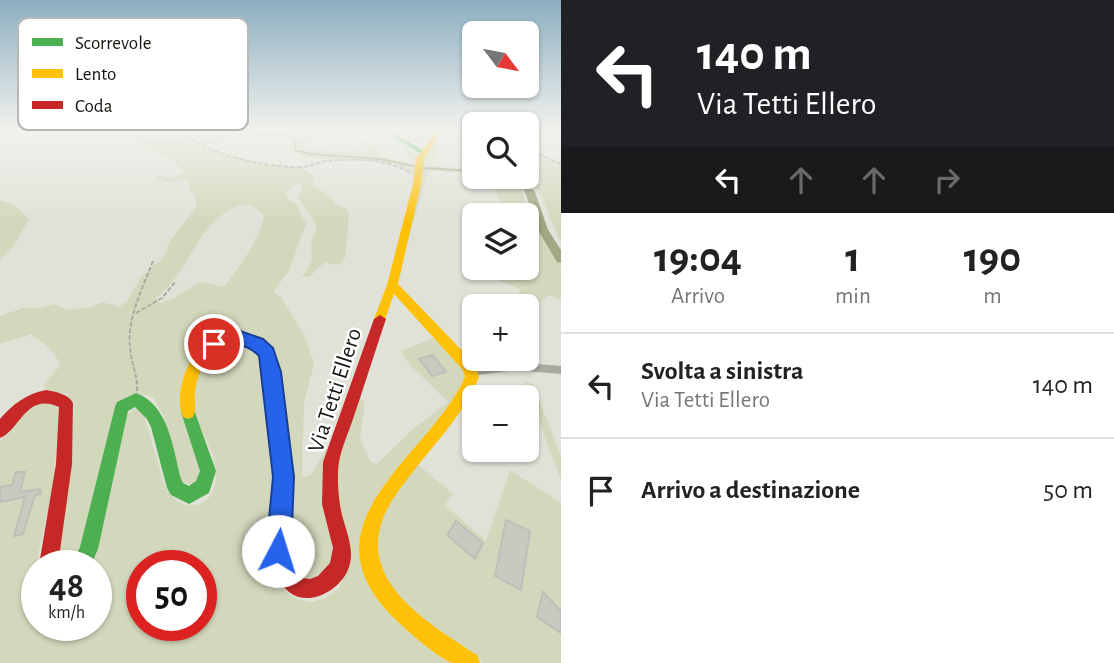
<!DOCTYPE html>
<html lang="it">
<head>
<meta charset="utf-8">
<style>
  :root { --surface:#fff; --page:#f6f6f6; --text:#222; --muted:#767676; --line:#e0e0e0 }
  body { margin:0; font-family:"Alegreya Sans",sans-serif; background:var(--page); color:var(--text); height:100vh; display:flex; flex-direction:column; font-size:26px; white-space:nowrap }
  * { box-sizing:border-box; margin:0 }
  p { font-size:23px; color:var(--muted) }
  .icon { flex:none; width:38px; height:38px; fill:none; stroke:currentColor; stroke-width:2; stroke-linecap:round; stroke-linejoin:round }
  .map { position:relative; flex:1; overflow:hidden }
  .side { display:flex; flex-direction:column; background:var(--surface); width:553px }
  .side>* { flex:none }
  .guide { background:#202124; color:#fff; overflow:hidden }
  .needle { width:46px; rotate:122deg }
  .fabs { position:absolute; left:462px; top:21px; display:grid; gap:14px }
  .fabs a { display:grid; place-items:center; width:77px; height:77px; border-radius:10px; background:var(--surface); box-shadow:0 2px 5px #0004; font-size:35px }
  .speed { position:absolute; left:21px; top:550px; display:flex; gap:14px; font-size:35px; font-weight:700; text-align:center }
  .speed>* { display:grid; place-content:center; width:91px; height:91px; border-radius:50%; background:var(--surface); box-shadow:0 2px 5px #0004; line-height:1 }
  .speed small { font-size:18px; font-weight:400 }
  .speed .limit { border:10px solid #d22; background:#fff; color:#111 }
  .pin { position:absolute; display:grid; place-items:center; width:60px; height:60px; color:#fff; margin:-30px; border:4px solid #fff; border-radius:50%; box-shadow:0 2px 7px #0007 }
  .me { position:absolute; width:77px; margin:-38px; rotate:5deg; stroke-linejoin:round; filter:drop-shadow(0 0 5px #0008) }
  .turn { display:flex; align-items:center; gap:24px; height:147px; padding:0 21px; font-size:32px }
  .turn .icon { width:91px; height:91px; stroke-width:2.5 }
  .turn b { display:block; font-size:49px; line-height:60px }
  .lanes { display:flex; align-items:center; height:66px; padding:0 21px; background:#0003; justify-content:center; gap:35px; direction:ltr }
  .lanes .off { opacity:.35 }
  .eta { display:flex; justify-content:space-evenly; align-items:center; height:119px; text-align:center }
  .eta b { font-size:42px; font-weight:600; line-height:49px }
  ul { padding:0; list-style:none }
  li { display:flex; align-items:center; gap:21px; height:105px; padding:0 21px; border-top:2px solid var(--line) }
  li div { flex:1 }
  li b { display:block; font-size:26px }
  li em { font-style:normal }
  main { display:flex; flex:1; min-height:0 }
  .map>svg:first-child { display:block }
  .green { fill:#d3d8bc; fill-rule:evenodd }
  .lines { fill:none; stroke-linecap:round; stroke-linejoin:round }
  .stream { stroke:#a2a683; stroke-width:2 }
  .river { fill:#a2a683; fill-rule:evenodd }
  .building { fill:#c8cac2; stroke:#bebfb7; stroke-width:2 }
  .path { stroke:#a9aaa2; stroke-width:2; stroke-dasharray:4.5 2; stroke-linecap:butt }
  .street { fill:#a8aaa1; fill-rule:evenodd }
  .fast { fill:#4caf50; fill-rule:evenodd }
  .slow { fill:#ffc107; fill-rule:evenodd }
  .jam { fill:#c62828; fill-rule:evenodd }
  .route { fill:#2563eb; stroke:#184099; stroke-width:2 }
  .labels { text-anchor:middle; stroke-width:5; stroke-linejoin:round; paint-order:stroke }
  .near-street-label { font-size:23px; fill:#13140d; stroke:#fff }
  .key { fill:#fff; stroke:#b8b8b6; stroke-width:2 }
  .key-label { font-size:19px; fill:#13140d }
</style>
</head>
<body>
<main>
<div class="map">
<svg width="561" height="663" viewBox="0 0 561 663">
  <rect width="100%" height="100%" fill="#e0e2d8"/>
  <path class="green" d="M140,130H308L318,139L303,146L305,149L341,152L371,150L338,134L340,131L378,149L380,156L415,165L404,148L384,131L417,155L414,178C399,149 318,169 289,151L291,143L282,139L260,141L239,136L216,144L199,145L258,163L303,168L313,176V185L332,198L334,204L347,209L349,215L345,258L342,263L335,265L325,262L309,277H302C318,256 309,260 312,240C312,236 316,233 316,229C317,220 304,206 298,199L302,187L300,182L285,192L289,200L296,203L306,224L289,271L273,292L281,297L304,335L314,364L304,402L302,477L311,475L328,446L324,470L333,559L326,574L309,579L295,571L289,551L293,480L275,357L271,350L233,335L186,374L201,477L191,486L180,480L163,415L154,398L139,393L130,395L117,405L79,560L75,565H58L70,471L74,403L67,394L47,390L43,385L60,366C57,353 42,341 31,334L0,344V316L23,308H37L55,304L67,310L91,307L102,302L119,307L127,301L141,277L164,257L170,241L197,206L195,195L189,190L188,179L167,182L156,178L159,176L174,178L184,172L171,158L150,151L134,139ZM240,205H252L264,216C258,243 240,265 224,287L200,282L173,299L160,303L156,298C190,273 197,220 240,205Z
    M435,143L440,144L430,166L474,169V175L429,170L405,250L423,160Z
    M527,151L553,162L561,161V244L540,193L527,175Z
    M485,177H511L521,189L532,218L561,266V300L549,295L527,313V306H503L519,295L520,289L486,275L475,268H527V215H509L496,194L494,179Z
    M0,200L15,205L29,219L13,247L0,260Z
    M437,337L467,375L452,406L420,443L364,546L413,633L456,663H0V442L25,409L45,400L58,403L60,411L53,487L34,573L37,590V625H96V565H92L121,422C126,414 130,410 139,408L143,412L165,487C180,514 213,511 216,479C219,435 165,406 207,359C214,350 220,343 233,343C248,342 260,353 266,365L279,480L271,560L274,578L285,591L297,599L312,602L326,598L338,589L349,567L337,499L336,473L358,395L365,403L360,438L370,461L377,464L413,429L448,402L409,364L401,351ZM142,565H201V625H142Z
    M524,382L533,384L561,456V480Z
    M416,463L453,494L445,505L486,541L510,470L561,503V663H484L409,609L381,579L376,544L381,520L390,501Z"/>
  <g class="lines">
    <path class="stream" d="M242,130C259,137 279,130 295,140V150L310,154L380,159L423,168L474,171
      M501,177L525,184"/>
    <path class="river" d="M462,130H471L474,133V138Z
      M516,177H524L535,192L548,230L561,250V263L557,262L538,230L525,192Z"/>
  </g>
  <path class="building" d="M433,355L446,372L432,376L419,359Z
    M16,472H25L20,492L40,489L41,494L35,495L23,534L14,536L25,497L0,502V487L12,485Z
    M506,520L530,531L521,590L495,576Z
    M456,521L483,543L475,559L447,535Z
    M543,592L561,611V633L537,617Z"/>
  <g class="lines">
    <path class="path" d="M174,130C212,154 256,167 301,167C310,167 318,162 327,161C354,158 388,159 411,173
      M415,141L426,137
      M527,149L561,164
      M136,313L162,298L176,281
      M137,391C138,375 131,363 130,347C127,317 143,288 153,261"/>
    <path class="street" d="M515,362L561,366V374L515,370L472,376L469,375L467,372L469,369L472,368Z"/>
    <path class="fast" d="M382,130H389L427,153L421,154Z
      M136,393C169,405 173,449 181,479L183,483L189,486L196,481L200,471L181,412L183,407L188,405L193,407L216,471L209,493L189,504L171,495L167,488L151,427L147,419L135,407L128,411L98,549L91,565H72L80,547L115,407L117,402Z"/>
    <path class="slow" d="M437,130H443L424,159L421,184L398,284L474,363L479,377C464,413 439,439 415,469C402,486 385,506 380,528C365,588 435,627 477,655L480,663C471,663 462,663 453,663C441,661 404,628 394,618C297,522 430,457 465,377L463,370L394,294L384,322L380,323L374,319L387,285L413,184L416,159Z
      M227,333L243,334L270,346C294,399 292,478 290,535L287,541L281,544L275,541L272,535C275,473 275,413 259,353C253,350 246,344 240,343C213,337 199,368 195,390C194,399 197,408 193,417L188,419L183,417C173,393 189,352 210,339C215,336 221,335 227,333Z"/>
    <path class="jam" d="M380,315L386,319C375,351 365,384 354,416C349,431 342,447 339,462C337,474 338,492 340,505C343,527 358,550 347,572C337,592 308,607 289,592C271,577 266,550 275,529L281,526L287,529L290,535V562L293,569L303,578L310,579L318,576L330,563L333,548L322,504L323,462L374,319Z
      M46,390C56,392 69,394 73,403L72,464L58,565H39L56,464L59,407C26,392 21,429 0,438V419C13,404 26,394 46,390Z"/>
  </g>
  <linearGradient id="sky" x2="0" y2="1"><stop stop-color="#8caec0"/><stop offset="0.58" stop-color="#f1f2ed"/><stop offset="1" stop-color="#f1f2ed" stop-opacity="0"/></linearGradient>
  <rect width="561" height="223" fill="url(#sky)"/>
  <path class="route" d="M240,331L263,339L273,348L281,372L294,477L291,551L287,559L278,563L270,559L266,551L273,477L259,356C237,334 230,355 208,349L205,344L208,339Z"/>
  <g class="labels">
    <g class="near-street-label">
      <text transform="translate(334 390) rotate(-72)" y="8">Via Tetti Ellero</text>
    </g>
  </g>
  <rect x="18" y="18" width="230" height="112" rx="10" class="key"/>
  <rect x="32" y="38" width="31" height="8" fill="#4caf50"/>
  <rect x="32" y="69" width="31" height="9" fill="#ffc107"/>
  <rect x="32" y="101" width="31" height="8" fill="#c62828"/>
  <g class="key-label">
    <text x="75" y="49">Scorrevole</text>
    <text x="75" y="80">Lento</text>
    <text x="75" y="112">Coda</text>
  </g>
</svg>
<div class="fabs">
<a><svg class="needle" viewBox="-14 -14 28 28"><path d="M0-13l5 13h-10z" fill="#e53935"/><path d="M0 13l5-13h-10z" fill="#767676"/></svg></a>
<a><svg class="icon" aria-label="search" viewBox="0 0 24 24"><circle cx="10" cy="10" r="6"/><path d="M15 15l6 6"/></svg></a>
<a><svg class="icon" aria-label="layers" viewBox="0 0 24 24"><path d="M12 4l9 5-9 5-9-5zM3 14l9 5 9-5"/></svg></a>
<a>+</a>
<a>−</a>
</div>
<div class="speed"><div>48<small>km/h</small></div><div class="limit">50</div></div>
<div class="pin" style="left:214px;top:344px;background:#d93025"><svg class="icon" aria-label="arrive" viewBox="0 0 24 24"><path d="M6 21V4h12l-3 4 3 4H6"/></svg></div>
<svg class="me" style="left:278px;top:551px" viewBox="-20 -20 40 40"><circle r="19" fill="#fff"/><path d="M0-13L10 11 0 6-10 11z" fill="#2563eb"/></svg>
</div>
<section class="side">
<div class="guide">
<div class="turn"><svg class="icon" aria-label="left" viewBox="0 0 24 24"><path d="M17 20v-9H6M10 6l-5 5 5 5"/></svg><div><b>140 m</b>Via Tetti Ellero</div></div>
<div class="lanes"><svg class="icon" aria-label="left" viewBox="0 0 24 24"><path d="M17 20v-9H6M10 6l-5 5 5 5"/></svg><svg class="icon off" aria-label="ahead" viewBox="0 0 24 24"><path d="M12 20V5M6 11l6-6 6 6"/></svg><svg class="icon off" aria-label="ahead" viewBox="0 0 24 24"><path d="M12 20V5M6 11l6-6 6 6"/></svg><svg class="icon off" aria-label="right" viewBox="0 0 24 24"><path d="M7 20v-9h11M14 6l5 5-5 5"/></svg></div>
</div>
<div class="eta">
<div><b>19:04</b><p>Arrivo</p></div>
<div><b>1</b><p>min</p></div>
<div><b>190</b><p>m</p></div>
</div>
<ul>
<li><svg class="icon" aria-label="left" viewBox="0 0 24 24"><path d="M17 20v-9H6M10 6l-5 5 5 5"/></svg><div><b>Svolta a sinistra</b><p>Via Tetti Ellero</p></div><em>140 m</em></li>
<li><svg class="icon" aria-label="arrive" viewBox="0 0 24 24"><path d="M6 21V4h12l-3 4 3 4H6"/></svg><div><b>Arrivo a destinazione</b></div><em>50 m</em></li>
</ul>
</section>
</main>
</body>
</html>
